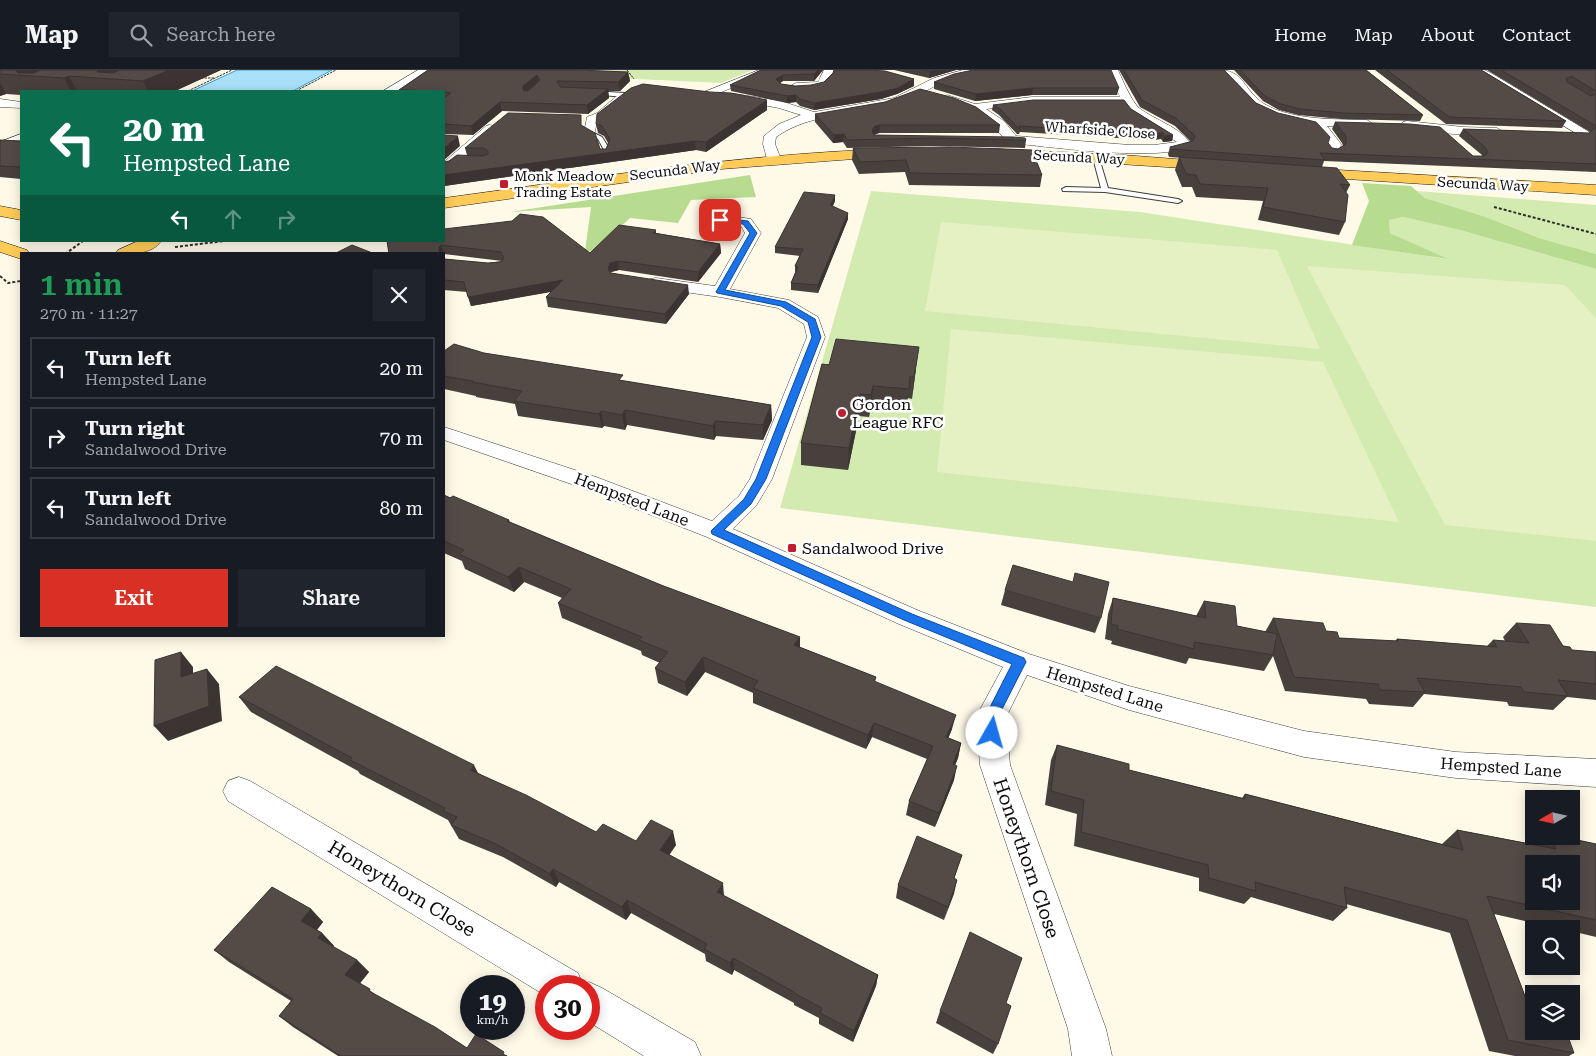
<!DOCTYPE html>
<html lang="en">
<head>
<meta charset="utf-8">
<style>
  :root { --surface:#171b24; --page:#20242c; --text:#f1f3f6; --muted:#9ea1a6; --line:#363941; --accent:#d93025 }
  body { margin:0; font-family:"Roboto Serif",serif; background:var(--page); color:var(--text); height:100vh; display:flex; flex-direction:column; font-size:19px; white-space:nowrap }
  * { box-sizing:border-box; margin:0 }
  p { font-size:16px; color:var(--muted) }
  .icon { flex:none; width:28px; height:28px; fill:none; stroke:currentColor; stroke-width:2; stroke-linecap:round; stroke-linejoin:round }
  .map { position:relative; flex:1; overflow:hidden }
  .sheet { position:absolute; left:20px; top:182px; width:425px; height:385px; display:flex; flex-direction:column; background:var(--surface); border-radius:0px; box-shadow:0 2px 12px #0003 }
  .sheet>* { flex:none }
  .banner { position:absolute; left:20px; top:20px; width:425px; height:152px; border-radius:0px; box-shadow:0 2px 12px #0003; background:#0b6e4f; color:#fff; overflow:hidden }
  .needle { width:32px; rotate:261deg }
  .fabs { position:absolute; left:1525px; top:720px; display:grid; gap:10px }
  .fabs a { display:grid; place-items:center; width:55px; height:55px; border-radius:0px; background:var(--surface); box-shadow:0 2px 12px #0003; font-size:25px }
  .speed { position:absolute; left:460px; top:905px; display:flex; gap:10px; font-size:25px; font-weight:700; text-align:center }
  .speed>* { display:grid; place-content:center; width:65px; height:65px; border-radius:50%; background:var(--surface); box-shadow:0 2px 12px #0003; line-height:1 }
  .speed small { font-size:12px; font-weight:400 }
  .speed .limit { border:8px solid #d22; background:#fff; color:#111 }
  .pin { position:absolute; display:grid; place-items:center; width:42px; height:42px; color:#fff; margin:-21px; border-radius:10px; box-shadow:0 2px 8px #0006 }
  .me { position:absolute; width:55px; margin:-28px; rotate:7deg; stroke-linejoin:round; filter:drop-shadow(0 0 4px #0008) }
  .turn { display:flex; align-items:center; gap:18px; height:105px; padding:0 20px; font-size:22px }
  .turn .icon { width:65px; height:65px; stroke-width:2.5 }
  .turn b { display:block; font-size:35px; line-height:42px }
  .lanes { display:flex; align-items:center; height:48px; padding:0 20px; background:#0003; justify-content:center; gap:25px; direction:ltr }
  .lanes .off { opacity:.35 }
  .round { display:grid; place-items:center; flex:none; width:52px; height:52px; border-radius:0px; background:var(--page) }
  .head { display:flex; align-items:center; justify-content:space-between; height:85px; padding:0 20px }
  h1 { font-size:30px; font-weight:600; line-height:38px; color:#1e9e55 }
  .cta { display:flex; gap:10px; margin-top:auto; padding:10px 20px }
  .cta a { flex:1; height:58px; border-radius:0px; background:var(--accent); color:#fff; font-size:20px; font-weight:600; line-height:58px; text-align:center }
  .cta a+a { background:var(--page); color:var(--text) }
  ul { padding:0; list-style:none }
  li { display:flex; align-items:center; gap:15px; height:62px; margin:0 10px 8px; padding:0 10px; border:2px solid var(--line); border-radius:0px }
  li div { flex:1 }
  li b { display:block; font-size:19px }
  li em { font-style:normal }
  header { display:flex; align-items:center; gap:30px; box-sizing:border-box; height:70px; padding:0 25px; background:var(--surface); border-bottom:1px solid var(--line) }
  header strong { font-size:24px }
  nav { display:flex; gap:28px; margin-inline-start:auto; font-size:18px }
  .search { width:350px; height:45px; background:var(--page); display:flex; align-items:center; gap:12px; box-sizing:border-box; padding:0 18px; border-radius:0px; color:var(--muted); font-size:19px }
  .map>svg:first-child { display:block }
  .green { fill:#d3ebb1 }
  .forest { fill:#b7dc8f }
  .pitch { fill:#e5f1c3 }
  .water { fill:#aae1f9; stroke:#2e9dd4 }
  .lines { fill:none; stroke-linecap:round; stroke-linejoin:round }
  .lane-casing { stroke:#3e3e3e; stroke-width:2 }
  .street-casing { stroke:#3e3e3e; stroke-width:1 }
  .primary-casing { stroke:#1c1c1c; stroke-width:1 }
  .path-far1 { stroke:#2d2d2d; stroke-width:1; stroke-dasharray:2.5 1; stroke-linecap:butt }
  .path { stroke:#2d2d2d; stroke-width:2; stroke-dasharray:3 2; stroke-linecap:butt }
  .lane { fill:#fff; fill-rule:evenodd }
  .street { fill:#fff; fill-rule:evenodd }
  .primary { fill:#ffcb58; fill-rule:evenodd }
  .wall { fill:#48403d }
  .shaded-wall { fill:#3b3432 }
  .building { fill:#544b47; stroke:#3b3432; fill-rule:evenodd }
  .route { fill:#1a73e8; stroke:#114b97 }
  .poi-dot { fill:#c11d30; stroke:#fff; stroke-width:2 }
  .labels { text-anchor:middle; stroke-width:5; stroke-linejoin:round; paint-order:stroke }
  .far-street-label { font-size:14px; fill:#0b0b0b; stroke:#fff }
  .far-poi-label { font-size:14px; fill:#0b0b0b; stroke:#fff; text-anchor:start }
  .poi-label { font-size:16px; fill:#0b0b0b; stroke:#fff; text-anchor:start }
  .street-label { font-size:16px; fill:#0b0b0b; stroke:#fff }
  .near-street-label { font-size:19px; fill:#0b0b0b; stroke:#fff }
</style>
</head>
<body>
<header>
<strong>Map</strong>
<div class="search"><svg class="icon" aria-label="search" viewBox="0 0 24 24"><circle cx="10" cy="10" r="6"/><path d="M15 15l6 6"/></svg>Search here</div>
<nav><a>Home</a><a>Map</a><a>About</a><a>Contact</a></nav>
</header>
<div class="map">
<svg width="1596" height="986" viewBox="0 0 1596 986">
  <rect width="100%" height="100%" fill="#fff9e8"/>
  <path class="green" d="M489,0H753L721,13L487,2Z
    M871,121L1140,142L1446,189L1390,163L1389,150L1403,147L1460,160L1596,199V537L780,438Z
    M1417,121L1596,135V184L1539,168L1486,147L1425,128Z"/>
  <path class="forest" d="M750,105L756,127L691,130L678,153L630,148L594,182L585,181L591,137L510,142Z
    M1362,113L1411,116L1425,128L1486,147L1539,168L1596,184V199L1460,160L1403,147L1389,150L1390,163L1448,189L1352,175L1369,131Z"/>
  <path class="pitch" d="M941,152L1277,180L1320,279L925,241Z
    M1307,196L1565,215L1596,248V471L1445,455Z
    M951,259L1323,292L1399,452L937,402Z"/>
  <path class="water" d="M237,0H332L293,21H192Z"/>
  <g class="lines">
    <defs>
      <path id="lane" d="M592,21L625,23L628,25L625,27L590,24Z
        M590,61L602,67L610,80L607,87L602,86L604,80L598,69L588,64V62Z
        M1096,86L1099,88L1108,118L1178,129L1182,131L1178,133L1105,122L1063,121L1062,119L1066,117L1101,118L1093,88Z"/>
      <path id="street" d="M418,0H431L397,21H383Z
        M759,0H774L712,26H704L702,24L704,22Z
        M824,0H834C833,6 831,11 827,15C819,22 798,23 790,16L796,13L818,12Z
        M963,0H985L984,2C969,6 953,8 939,14C926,20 914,29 901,33C859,46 813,41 776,67L775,74L781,89L774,93L767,89L763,74L764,66L779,54L801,45L779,38L731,29L729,27L735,24L781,31L814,42L894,28L934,8Z
        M1108,0H1118C1122,9 1132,32 1139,38C1156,51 1179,56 1191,74C1175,94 1041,76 1012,73L1008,72L987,50L941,28L947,25L975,34L1032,27H1120ZM1070,33L1124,34L1131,43L1177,72L1154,75H1130L1016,66L1004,51L986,39L1032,34Z
        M1218,0C1243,0 1242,16 1259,30C1264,35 1276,40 1283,42C1309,50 1339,49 1367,50L1373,54L1367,58L1327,56L1341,74L1339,84H1329L1327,81L1329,74L1313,55L1275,48L1251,35L1233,13Z
        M1470,0H1484L1491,3L1596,66V75Z
        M622,24L626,25L628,27L626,29L605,49L597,52L594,66H586L584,63L587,47L597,43L618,25Z
        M0,29L21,32V38L0,37Z
        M1407,51L1463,57L1497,58L1503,62C1496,70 1417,61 1403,58L1401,55L1403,52Z
        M490,55L494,56L496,59L494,62L451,100L444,101V92L486,56Z
        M21,64V73L0,81V72Z
        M730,132L735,133L737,136L730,146L751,149L761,163L730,219L789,230L818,247L825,267L772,409L756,436L733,459L917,540L1029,584L1129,616L1304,661L1456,682L1596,689V717L1456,708L1304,687L1129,640L1027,605L1006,647L1010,695L1106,959L1112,986H1072L1068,959L980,695L976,647L1003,597L899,554L707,467L580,417L444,370V357L596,407L712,451L739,426L750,409L807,267L804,254L778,238L720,227L656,218L650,217L648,213L650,209L656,208L715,216L745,163L741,156L714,153L711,150L725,133Z
        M239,707L250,711L578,903L583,915L589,912L602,918L695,972L701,986H644L589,952V916H546V926L228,731L223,721L228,711Z"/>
      <path id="primary" d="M889,79L894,80L896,83L894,86L721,99L444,138V128C592,108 739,84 889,79Z
        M997,79L1123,85L1214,92L1219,93L1221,96L1219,99L1214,100L992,86L990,83L992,80Z
        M1304,98L1596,115V125L1299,106L1296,103L1299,100Z
        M0,136L21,140V150L0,146Z
        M0,171L27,180L30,184H21V189L0,182Z
        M138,171H161C152,185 130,184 115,184L118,180Z"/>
    </defs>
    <use href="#lane" class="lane-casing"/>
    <use href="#street" class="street-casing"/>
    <use href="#primary" class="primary-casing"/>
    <path class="path-far1" d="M627,0L634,9
      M201,8H214
      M188,21L232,0
      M296,21L336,0"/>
    <path class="path" d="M1494,137L1596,164
      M175,177L224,171
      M65,184L83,171
      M0,206L8,213L21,211"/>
    <use href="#lane" class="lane"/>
    <use href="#street" class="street"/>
    <use href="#primary" class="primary"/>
  </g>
  <path class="wall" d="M0,0H221L175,21H21V25L6,24L0,26Z
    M428,0L628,2L630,11L620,21H608L609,28L588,44L502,41L473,65L444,64V21H399V20Z
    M761,0H823L814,11H783L780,13L781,14L795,16H914L897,24L881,29L814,40L800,36L796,32L787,33L731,21L730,15Z
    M894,0H956L929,8Z
    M1119,0H1224L1256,33L1328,73L1332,78L1338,79L1343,76L1342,73L1332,59L1335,52L1473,86H1482V85L1459,66L1463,59L1589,63L1590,62L1487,0H1596V102L1324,91L1322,97L1350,115L1346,123L1345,152L1339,165L1258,150L1263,131L1196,127L1192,117H1182L1175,100L1179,87L1231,91L1169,87L1168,84L1170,77L1191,72L1175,56L1140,37Z
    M1234,0H1366L1423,45L1420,51L1341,49L1298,45L1279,40L1263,31Z
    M1375,0H1482L1566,51L1562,58L1446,54Z
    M934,12L1119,18L1117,25H1032L975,31L934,19Z
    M993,35L1131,39L1173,65L1172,71L1163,72L1161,69L1150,70L1020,62L1019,64H1017L999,45L992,40Z
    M767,40L706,82L696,80L444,116V92L449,91L467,85L465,78L583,56L600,79H606L608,73L604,66L598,63L596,54Z
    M815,44L1000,55L999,63H879L874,65L1026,70L1025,78L931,76L847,78L843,72L833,73L815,52Z
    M0,70L21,71V109L0,107Z
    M853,78L1042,105L1040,117L909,115L905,102L859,104L852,90Z
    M835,131L833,136L848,149L818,223L791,220V213L795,203V196L800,186L775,183V177Z
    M656,160V163L720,174L721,183L698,212L619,200L611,202V203L689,224L666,254L548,237L546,227L551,222L471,236L467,222L444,220V189L488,193L502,191L444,184L387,171L590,183Z
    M444,281L484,283L624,311L771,335L772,350L763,370L716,366L714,370L627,355L625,360L604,356L602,358L518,346L515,334L476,327V326L444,319Z
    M822,294L916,298L912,329L908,328L906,341L871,337L869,347L859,346L848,400L801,395V373Z
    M444,425L509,450L510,452L661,515L800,567V577L876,607L875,612L952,659L948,668L961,673L958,688L955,695L954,710L935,757L906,745L909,731L927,689L872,667L866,679L753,633V623L705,602L687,626L658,613L655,598L660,593L642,585L641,581L562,548L558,533L562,528L524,512L514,522L465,499L462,491L444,483Z
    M1005,520L1101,548L1095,563L1001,535Z
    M1113,528L1196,546L1204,531L1237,556L1265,562L1273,548L1326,561L1339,568L1395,571L1397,569L1487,576L1493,570L1505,571L1503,567L1516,553L1572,580L1596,582V630L1567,627L1553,640L1509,636L1507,632L1424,624L1413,637L1369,634L1366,629L1285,621L1273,586L1264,601L1189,588L1186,594L1111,574L1112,571L1105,569L1108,544Z
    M239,627L478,703L596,762L636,771L676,775L669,784L724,826L878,905L876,916L853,972L819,954V948L794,935V933L734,900L732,905L706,891L705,884L631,843L626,850L559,812L556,817L503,787L459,769L448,750L360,704L358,701L251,642Z
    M1057,675L1129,700L1242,728L1245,724L1442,774L1457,760L1536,775L1547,766H1559L1596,774V867L1571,861V859H1560L1494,844L1528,934L1574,983L1569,986H1515L1489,981L1450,863L1346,834L1347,838L1333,851L1251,827L1244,834L1199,821V808L1074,776L1077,744L1045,735L1051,690Z
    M962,785L954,809L957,810L944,850L896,828L898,815Z
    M311,839L323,852L317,860L322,863L334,876L333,877L357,890L369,902L360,913L376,925L467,978L508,986H338L293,957L279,946L291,931L229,892L214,880Z
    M1006,933L998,974L993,984L936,953L940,941Z"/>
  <path class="shaded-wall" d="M17,0H71L18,5L16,1Z
    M98,0H140L124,10L97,2Z
    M169,0H221L175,21H148L143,11Z
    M818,0H823L814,11V4Z
    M935,0H956L929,8L930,2Z
    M628,2L630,11L620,21L618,12Z
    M537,5L538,14L525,29L523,20V16Z
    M783,5V11L776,15V9Z
    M69,6L77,21H71L64,8Z
    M914,9V16L897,24L881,29L814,40V33Z
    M0,13L6,24L0,26Z
    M1033,18L1032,25L975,31L976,24Z
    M608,19L609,28L588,44L587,35Z
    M796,25V32L787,33V26Z
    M767,30V40L706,82V72Z
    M500,32L502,41L473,65L471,56Z
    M880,55L879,63L875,64L871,68L872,60L875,56Z
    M1163,63L1161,69L1150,70L1151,64Z
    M844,64L843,72L833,73L834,65Z
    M1173,65L1172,71L1163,72L1164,66Z
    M458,66L460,76L444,90V78Z
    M695,71L696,80L444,116V105Z
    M835,125V131L830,141V135Z
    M848,143V149L818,223V215Z
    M720,174L721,183L698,212V202Z
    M441,175L444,184H439V177Z
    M618,191L619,200L611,202L609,208L608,199L610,193Z
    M563,210L565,219L471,236L468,227Z
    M688,215L689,224L666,254L665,244Z
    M919,277L916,298L912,329L914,307Z
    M873,316L871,337L869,347L871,325Z
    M860,324L859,346L848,400L849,378Z
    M771,335L772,350L763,370V355Z
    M625,340L627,355L625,360L622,345Z
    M601,341L604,356L602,358L599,344Z
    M715,351L716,366L714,370L713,356Z
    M519,497L524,512L514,522L508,507Z
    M800,567V582L794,575Z
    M181,582L193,597V623L181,607Z
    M703,587L705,602L687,626L685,612Z
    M207,599L219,614L222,651L168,671L154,656Z
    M956,645L952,659L943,682L946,667Z
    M874,653L872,667L866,679L868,665Z
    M961,673L958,688L950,708L953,694Z
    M474,695L481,709L470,700Z
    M957,696L954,710L935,757L939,743Z
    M673,761L676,775L664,793L660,780Z
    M553,799L559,812L556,817L550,804Z
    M957,810L954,824L944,850L948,837Z
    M723,813L724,826L717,822Z
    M627,830L631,843L626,850L622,837Z
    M311,839L323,852L313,864L301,851Z
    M322,863L334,876L330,881L318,868Z
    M733,888L734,900L732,905L730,893Z
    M357,890L369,902L357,917L345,905Z
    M878,905L876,916L853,972L854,961Z"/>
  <path class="building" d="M0,0H17L16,1L18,3H34L40,0H98L97,2L114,3L119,0H169L143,11L69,6L64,8L0,4Z
    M428,0H578L628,2L618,12L557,11L560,17L608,19L587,35L500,32L471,56L444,54V28L451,23L444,22V21L399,20ZM537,5L540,10L528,21L523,20V16Z
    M761,0H818L814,4L783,5L776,9L781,14L795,16L811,15L824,12L833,3L834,0H868L885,1L914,9L898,18L881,22L814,33L800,29L796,25L787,26L730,15Z
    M923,0H935L930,2Z
    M973,0H1111L1119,18H1033L976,24L934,12L954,4Z
    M1124,0H1224L1256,33L1278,43L1316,52L1330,67L1328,73L1332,78L1338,79L1346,74V66L1335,52L1410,54L1440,57L1473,86H1484L1488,83L1486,78L1463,59L1589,63L1596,57V94L1320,83L1325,90L1171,79L1170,77L1193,71L1195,66L1177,49L1142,30Z
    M1240,0H1366L1423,45L1343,43L1300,39L1281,34L1265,26Z
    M1387,0H1481L1566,51L1449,47Z
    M1501,0H1596V21L1571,6L1566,9L1567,12L1591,26L1596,24V56Z
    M643,14L710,22L731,23L767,30L706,72L695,71L444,105V92L449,91L457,85L483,86L488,84V81L484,78H465L508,43L581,45V55L595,63L600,79H606L610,69L602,56L596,54L597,44L631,18Z
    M920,19L954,28L976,37L1000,55H880L875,56L872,60L874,65L1013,67L1025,68L1026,70L932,68L847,70L844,64L834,65L815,44L885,32Z
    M1033,30H1124L1131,39L1173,65L1164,66L1163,63L1151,64L1019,56L1020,58H1018L1000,39L993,35Z
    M444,65L458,66L444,78Z
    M0,70L21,71V97L0,96Z
    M949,77L1032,80L1042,105L910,103L906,90L860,92L853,78Z
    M1179,87L1337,98L1350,115L1340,114L1348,125L1345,152L1263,137L1268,118L1200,114L1196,105L1186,104Z
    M804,122L835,125L830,135L848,143L818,215L791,213L798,197L795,196L803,179L775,177Z
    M520,144L543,147L590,183L619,155L656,160L653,163L720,174L698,202L618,191L610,193L608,199L611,203L688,215L665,244L546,227L563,210L468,227L464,212L444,210V189L488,193L501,192L504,188L501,182L441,175L439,177V184H389L387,171H444V159L512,151Z
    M352,175L375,184H334Z
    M836,269L919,277L914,307H910L909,319L873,316L871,325L860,324L849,378L801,373L822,294L829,295Z
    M454,274L484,283L623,305L619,310L771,335L763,355L715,351L713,356L625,340L622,345L601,341L599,344L514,331L522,321L472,312L473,311L444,306V281Z
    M444,425L450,428L453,426L509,450L507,451L661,515L800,567L794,575L876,607L874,611L956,645L946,667L961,673L953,694L957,696L939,743L909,731L933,676L874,653L868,665L753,618L758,611L703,587L685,612L655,598L668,582L639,570L642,567L558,533L571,519L519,497L508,507L459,484L464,480L444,471Z
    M1013,495L1073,512L1075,503L1109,512L1101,548L1005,520Z
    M1113,528L1206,548L1204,531L1235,536L1237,556L1277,564L1273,585L1194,572V579L1117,559L1118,556L1111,554Z
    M1273,548L1323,553L1326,561L1337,562L1339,568L1398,571L1397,569L1497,577L1493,570L1529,573L1516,553L1550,555L1563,576L1570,577L1572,580L1596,582V614L1558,610L1568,626L1524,622L1521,617L1417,608L1425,622L1380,620L1378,614L1294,607Z
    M181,582V607L207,599L209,636L154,656L155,590Z
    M276,596L474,695L470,700L526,725L596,762L603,754L636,771L651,750L673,761L660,780L723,813L717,822L878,905L854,961L820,943L822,938L794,923V922L733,888L730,893L704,879L707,874L627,830L622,837L553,799L550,804L496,774L451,755L457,747L443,741L445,738L350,690L352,688L239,627Z
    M1057,675L1129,694V700L1245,729V724L1463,780L1457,760L1556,779L1550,766H1559L1596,774V850L1487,826L1528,934L1534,935V961H1566L1574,983L1508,970L1467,850L1344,817L1347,838L1255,812L1256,821L1209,808L1208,795L1081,762L1084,730L1051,721ZM1534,794H1571V831H1534Z
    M917,766L962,785L954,808L957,810L948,837L898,815Z
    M272,817L311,839L301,851L322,863L318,868L357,890L345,905L370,919L369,921L435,957L467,978L476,964L504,982L503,984L507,986H341L279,946L293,929L214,880Z
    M970,862L1022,888L1006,933L1011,936L998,974L940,941Z"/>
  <path class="route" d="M720,148L748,151L757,163L725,220L786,232L815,249L821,267L766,409L751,434L724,460L912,544L1024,588L1026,592L998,647L999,663L997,667L992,669L988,667L985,647L1012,594L904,550L712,464L711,461L744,429L756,409L812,267L808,252L781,236L717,223L716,222L750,163L743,154L717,151L716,150Z"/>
  <g class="poi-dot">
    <rect x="499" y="109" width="10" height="10" rx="2.5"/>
    <circle cx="842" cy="343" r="5"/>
    <rect x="787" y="473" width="10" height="10" rx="2.5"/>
  </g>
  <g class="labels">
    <g class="far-street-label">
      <text transform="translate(1100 60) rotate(4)" y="5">Wharfside Close</text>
      <text transform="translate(1079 87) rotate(3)" y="5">Secunda Way</text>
      <text transform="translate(675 100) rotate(-7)" y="5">Secunda Way</text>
      <text transform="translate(1483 114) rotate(3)" y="5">Secunda Way</text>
    </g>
    <g class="far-poi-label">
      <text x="514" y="111">Monk Meadow<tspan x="514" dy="16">Trading Estate</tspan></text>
    </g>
    <g class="poi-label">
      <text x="852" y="340">Gordon<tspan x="852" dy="18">League RFC</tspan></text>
      <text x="802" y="484">Sandalwood Drive</text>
    </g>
    <g class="street-label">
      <text transform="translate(632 429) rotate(21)" y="6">Hempsted Lane</text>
      <text transform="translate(1105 619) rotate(17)" y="6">Hempsted Lane</text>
      <text transform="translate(1501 697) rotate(4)" y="6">Hempsted Lane</text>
    </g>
    <g class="near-street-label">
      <text transform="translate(1027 788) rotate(71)" y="7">Honeythorn Close</text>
      <text transform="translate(402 818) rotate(31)" y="7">Honeythorn Close</text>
    </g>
  </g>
</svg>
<div class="fabs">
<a><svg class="needle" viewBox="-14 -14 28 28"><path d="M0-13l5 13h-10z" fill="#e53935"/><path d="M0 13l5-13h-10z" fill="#9ea1a6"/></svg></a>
<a><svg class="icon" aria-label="sound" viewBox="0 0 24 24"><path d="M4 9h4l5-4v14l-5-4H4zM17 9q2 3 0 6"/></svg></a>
<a><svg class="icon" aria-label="search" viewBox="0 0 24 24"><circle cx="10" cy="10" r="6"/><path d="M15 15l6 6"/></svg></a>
<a><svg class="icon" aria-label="layers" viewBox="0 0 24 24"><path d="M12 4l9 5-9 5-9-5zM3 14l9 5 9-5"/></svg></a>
</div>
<div class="speed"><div>19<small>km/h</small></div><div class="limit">30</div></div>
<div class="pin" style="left:720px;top:150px;background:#d93025"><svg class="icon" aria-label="arrive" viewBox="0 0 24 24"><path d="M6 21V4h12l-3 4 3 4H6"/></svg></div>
<svg class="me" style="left:992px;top:663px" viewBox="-20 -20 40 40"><circle r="19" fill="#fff"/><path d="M0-13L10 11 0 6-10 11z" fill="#1a73e8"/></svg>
<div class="banner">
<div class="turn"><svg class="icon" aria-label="left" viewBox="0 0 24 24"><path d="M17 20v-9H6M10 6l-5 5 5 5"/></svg><div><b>20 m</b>Hempsted Lane</div></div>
<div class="lanes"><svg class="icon" aria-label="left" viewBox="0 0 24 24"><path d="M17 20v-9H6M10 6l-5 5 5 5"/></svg><svg class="icon off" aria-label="ahead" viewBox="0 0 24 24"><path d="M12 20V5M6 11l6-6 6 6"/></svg><svg class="icon off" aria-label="right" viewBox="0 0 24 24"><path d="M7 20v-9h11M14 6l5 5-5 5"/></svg></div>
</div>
<section class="sheet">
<div class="head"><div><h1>1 min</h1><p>270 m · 11:27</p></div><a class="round"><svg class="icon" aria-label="close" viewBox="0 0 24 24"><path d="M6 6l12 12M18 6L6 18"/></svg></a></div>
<ul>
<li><svg class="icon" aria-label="left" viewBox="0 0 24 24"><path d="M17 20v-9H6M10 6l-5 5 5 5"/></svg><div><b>Turn left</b><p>Hempsted Lane</p></div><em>20 m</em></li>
<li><svg class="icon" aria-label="right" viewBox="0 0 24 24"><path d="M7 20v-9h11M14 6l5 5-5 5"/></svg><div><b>Turn right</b><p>Sandalwood Drive</p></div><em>70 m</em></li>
<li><svg class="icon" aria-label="left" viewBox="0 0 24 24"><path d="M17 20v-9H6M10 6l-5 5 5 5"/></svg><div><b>Turn left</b><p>Sandalwood Drive</p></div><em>80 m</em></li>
</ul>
<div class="cta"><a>Exit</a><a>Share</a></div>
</section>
</div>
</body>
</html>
